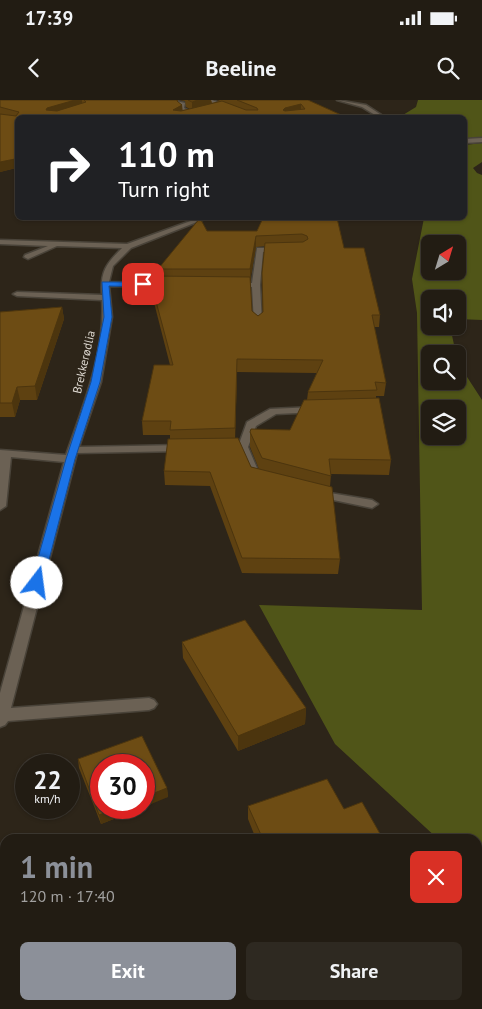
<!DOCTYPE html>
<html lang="en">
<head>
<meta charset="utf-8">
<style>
  :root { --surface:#221c13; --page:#2e2921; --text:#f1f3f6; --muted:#a2a1a0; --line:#3f3a33; --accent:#8c9099 }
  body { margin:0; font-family:"PT Sans",sans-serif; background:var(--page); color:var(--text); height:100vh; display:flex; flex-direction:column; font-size:19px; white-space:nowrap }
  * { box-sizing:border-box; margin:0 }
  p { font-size:16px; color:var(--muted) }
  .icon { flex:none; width:28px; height:28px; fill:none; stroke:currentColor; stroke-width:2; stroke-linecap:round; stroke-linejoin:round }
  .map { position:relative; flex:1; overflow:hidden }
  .sheet { position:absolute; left:0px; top:734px; width:482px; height:176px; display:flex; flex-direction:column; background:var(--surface); border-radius:15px 15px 0 0; box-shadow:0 1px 4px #0004,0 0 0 1px var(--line) }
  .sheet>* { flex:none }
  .guide { position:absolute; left:15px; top:15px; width:452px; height:105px; border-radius:8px; box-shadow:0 1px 4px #0004,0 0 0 1px var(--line); background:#202124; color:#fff; overflow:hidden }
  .needle { width:32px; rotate:38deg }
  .controls { position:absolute; left:421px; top:135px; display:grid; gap:10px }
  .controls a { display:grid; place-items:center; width:45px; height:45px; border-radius:8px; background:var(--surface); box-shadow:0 1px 4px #0004,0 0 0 1px var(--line); font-size:25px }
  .speed { position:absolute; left:15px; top:654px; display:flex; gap:10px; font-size:25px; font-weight:700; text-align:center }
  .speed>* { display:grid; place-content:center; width:65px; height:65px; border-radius:50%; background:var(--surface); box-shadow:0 1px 4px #0004,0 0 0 1px var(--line); line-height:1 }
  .speed small { font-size:12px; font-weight:400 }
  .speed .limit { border:8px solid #d22; background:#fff; color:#111 }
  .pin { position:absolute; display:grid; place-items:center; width:42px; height:42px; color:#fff; margin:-21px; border-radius:10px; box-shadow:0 2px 8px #0006 }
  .me { position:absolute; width:55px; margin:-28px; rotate:15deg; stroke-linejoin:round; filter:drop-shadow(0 0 4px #0008) }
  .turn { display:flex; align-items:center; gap:18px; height:105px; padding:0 20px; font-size:22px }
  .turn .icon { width:65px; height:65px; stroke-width:2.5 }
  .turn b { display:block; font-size:35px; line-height:42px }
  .round { display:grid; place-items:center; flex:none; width:52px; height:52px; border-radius:8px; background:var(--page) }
  .overview { display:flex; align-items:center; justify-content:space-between; height:85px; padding:0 20px }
  h1 { font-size:30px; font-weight:800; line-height:38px; color:var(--accent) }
  .action { display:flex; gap:10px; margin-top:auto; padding:10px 20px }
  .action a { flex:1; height:58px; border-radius:8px; background:var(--accent); color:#fff; font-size:20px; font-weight:800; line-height:58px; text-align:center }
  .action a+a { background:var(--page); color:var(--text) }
  .status { display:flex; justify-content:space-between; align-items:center; height:35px; padding:0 25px; background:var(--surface); direction:ltr }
  .status svg { height:14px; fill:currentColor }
  header { display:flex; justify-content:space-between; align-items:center; height:65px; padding:0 20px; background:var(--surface); font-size:22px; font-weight:800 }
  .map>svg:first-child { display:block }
  .forest { fill:#505518; fill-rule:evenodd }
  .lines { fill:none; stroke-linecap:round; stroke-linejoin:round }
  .minor-casing { stroke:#494339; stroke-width:3 }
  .minor { fill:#6b6154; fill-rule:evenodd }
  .wall { fill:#5e4111; fill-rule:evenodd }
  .shaded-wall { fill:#4c350e }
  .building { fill:#6d4c14; stroke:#4c350e; fill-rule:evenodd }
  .route { fill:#1a73e8; stroke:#114b97 }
  .labels { text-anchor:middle; stroke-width:5; stroke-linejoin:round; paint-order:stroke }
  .far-street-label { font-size:12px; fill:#ded9d1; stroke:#2d2519 }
</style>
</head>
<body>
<div class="status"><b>17:39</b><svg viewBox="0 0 49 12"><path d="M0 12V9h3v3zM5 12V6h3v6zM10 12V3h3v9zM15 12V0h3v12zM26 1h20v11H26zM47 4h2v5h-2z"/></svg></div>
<header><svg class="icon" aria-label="back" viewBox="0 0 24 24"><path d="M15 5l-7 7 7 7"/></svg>Beeline<svg class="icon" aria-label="search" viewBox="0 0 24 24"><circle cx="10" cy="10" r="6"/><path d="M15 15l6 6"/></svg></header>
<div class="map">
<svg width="482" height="909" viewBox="0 0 482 909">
  <rect width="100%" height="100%" fill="#2d2519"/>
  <path class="forest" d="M418,0H482V37L465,39V18H398L416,7Z
    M482,43V62L473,68L477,73L482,75V220L458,219V199H430V226H450L456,254H430V281H458V263L482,300V779L478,775V739H438L335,644L259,505L422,510L417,213L412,179L424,118H465V45ZM430,144H458V171H430ZM430,309H458V336H430Z"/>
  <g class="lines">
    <defs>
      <path id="minor" d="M172,0L185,3L184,8L194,14L189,15L179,10L180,5Z
        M206,0H212L256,18H248Z
        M337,0L366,5L386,18H380L362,7Z
        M482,38V42L465,43V39Z
        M199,118H207L131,148L113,166L109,182L168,183L172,185L168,187L109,186L112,217L101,282L79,347L183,345L188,348L183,351L77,353L11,608L149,598L154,600L157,604L154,608L149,610L8,621L5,625L0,627V593L64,362L11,357L6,406L0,410V350L66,355C82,309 106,250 102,200L17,196L13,194L17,192L102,195C100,172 106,164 122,148L57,146L28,159L24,157L25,155L48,146L0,144V140L127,144Z
        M257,148H281L285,150L281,152H263L260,185L262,223L258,226L254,223L252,187H235L231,185L235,183H252Z
        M314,307L319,310L318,312L276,314L256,326L248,347L260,375L266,378L264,380L251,379L239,350H226L221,347L226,344H239L247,322L270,309Z
        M318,391L372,400L378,404L372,408L314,396L312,394Z
        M405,905H425V909H405Z"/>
    </defs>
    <use href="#minor" class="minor-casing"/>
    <use href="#minor" class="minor"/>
  </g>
  <path class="wall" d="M0,0H178V2L182,5V10L190,9L186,7L185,1L180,0H211L212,3L220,1L217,0H308L348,18H18V69L16,68L0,72Z
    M263,118L344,148L380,215L379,227H374L386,283L384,296H376V298L391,360L389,375L331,374L330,387L340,459L338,474L242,473L210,386L165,385L164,371L170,339V335H143L142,321L170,265L151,191L150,179L159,176L158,169L207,131H257ZM265,146L262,173L263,213L258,216L252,211L250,180L256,147ZM237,272L317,273L308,292L307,300L290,330L250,332V347L259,369L251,367L235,338Z
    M62,207L64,219L37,300H20L15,317H0V212Z
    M182,542L306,608L305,624L238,651L183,558Z
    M78,659L167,688L168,697L101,708H142L101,724L79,668Z
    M248,706L344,709L383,739H256L248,719Z"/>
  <path class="shaded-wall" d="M75,0H82V6L48,16L46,10L47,8Z
    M177,0L178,6L182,5L183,13L173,10Z
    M198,0H211L212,5L192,10V2Z
    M301,4V12L285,16L283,10L285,8Z
    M15,59L16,68L0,72V62Z
    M256,136V147L250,181V169Z
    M62,207L64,219L37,300L35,286Z
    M237,259V272L235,342V328Z
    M17,287L20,300L15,317L12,303Z
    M306,608L305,624L238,651V636Z
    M167,688L168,697L144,707V697Z
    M118,708H142L101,724L99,715Z"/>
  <path class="building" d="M0,0H75L47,8L46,10L57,11L86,2L84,0H177V1L182,5L173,10L181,11L222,1L246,10H258L257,8L237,0H308L348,18H18V60L15,59L0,62V14L16,16L19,12L0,7ZM301,4L305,9L285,11L283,10L285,8Z
    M188,0H198L192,2Z
    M200,118L207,131H257L263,118H337L344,148H364L380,215H372L386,283L375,282L377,290L308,292L323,260L237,259L235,328L170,330L171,321H142L154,265H173L150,179L152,176L250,177L252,211L258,216L263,212L262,173L265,143L303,142L308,139L307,136L302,134L256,136L250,169H158Z
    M62,207L35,286L17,287L12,303H0V212Z
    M379,298L391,360L329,359L331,376L262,358L250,332L251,329L290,330L304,300Z
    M238,338L251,367L332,387L340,459L242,458L210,372L164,371L168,339Z
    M245,520L306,608L238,636L182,542Z
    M142,636L167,688L144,697V665H101V708H118L99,715L78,659Z
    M327,679L344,709L362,702L383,739H256L262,737L248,706Z
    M276,905H373V909H275Z"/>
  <path class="route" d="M102,182H143L146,184L143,187L109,186L112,217L100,282L75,359L43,483L37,487L31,483L66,359L91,282L104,217Z"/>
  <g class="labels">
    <g class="far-street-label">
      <text transform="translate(84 262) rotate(-77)" y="4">Brekkerødlia</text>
    </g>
  </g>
</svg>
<div class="controls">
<a><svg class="needle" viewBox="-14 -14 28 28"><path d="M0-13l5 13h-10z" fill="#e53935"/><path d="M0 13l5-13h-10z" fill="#a2a1a0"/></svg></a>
<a><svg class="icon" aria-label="sound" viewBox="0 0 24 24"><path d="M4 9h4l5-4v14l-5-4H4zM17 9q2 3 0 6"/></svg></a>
<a><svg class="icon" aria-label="search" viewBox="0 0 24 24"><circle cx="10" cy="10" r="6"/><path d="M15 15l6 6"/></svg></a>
<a><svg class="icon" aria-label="layers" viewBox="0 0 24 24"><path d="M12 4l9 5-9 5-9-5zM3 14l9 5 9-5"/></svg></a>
</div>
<div class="speed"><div>22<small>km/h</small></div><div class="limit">30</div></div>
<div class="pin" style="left:143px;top:184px;background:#d93025"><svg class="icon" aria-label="arrive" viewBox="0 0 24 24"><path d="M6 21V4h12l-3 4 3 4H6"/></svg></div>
<svg class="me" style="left:37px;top:483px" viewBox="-20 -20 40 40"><circle r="19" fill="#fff"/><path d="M0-13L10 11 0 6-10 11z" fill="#1a73e8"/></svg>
<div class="guide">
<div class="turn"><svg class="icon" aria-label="right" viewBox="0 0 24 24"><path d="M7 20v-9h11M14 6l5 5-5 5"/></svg><div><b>110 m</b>Turn right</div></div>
</div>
<section class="sheet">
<div class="overview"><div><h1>1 min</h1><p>120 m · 17:40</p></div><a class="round" style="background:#d93025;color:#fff"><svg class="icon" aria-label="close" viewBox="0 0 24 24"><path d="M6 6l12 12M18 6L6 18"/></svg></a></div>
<div class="action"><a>Exit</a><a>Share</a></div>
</section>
</div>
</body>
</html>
